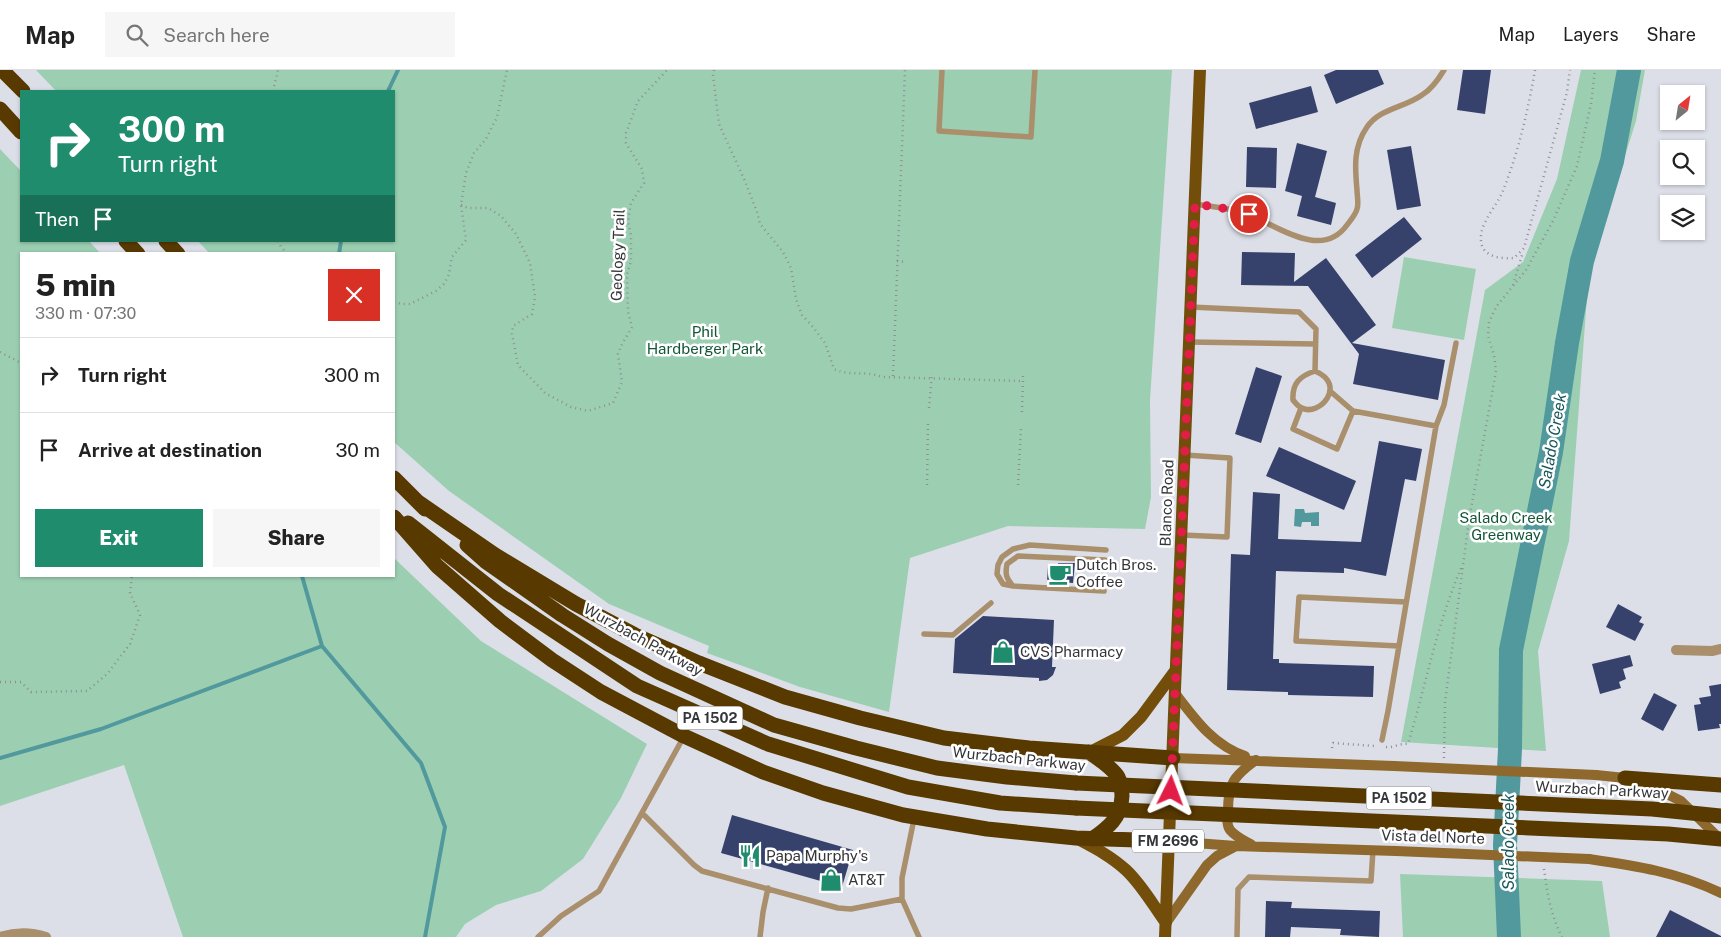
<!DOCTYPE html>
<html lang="en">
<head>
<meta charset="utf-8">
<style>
  :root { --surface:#fff; --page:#f6f6f6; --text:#222; --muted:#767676; --line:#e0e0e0; --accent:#1f8d6d }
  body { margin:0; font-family:"Public Sans",sans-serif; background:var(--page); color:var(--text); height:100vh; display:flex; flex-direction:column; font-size:19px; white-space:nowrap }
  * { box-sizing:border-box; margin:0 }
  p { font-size:16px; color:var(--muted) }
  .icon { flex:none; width:28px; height:28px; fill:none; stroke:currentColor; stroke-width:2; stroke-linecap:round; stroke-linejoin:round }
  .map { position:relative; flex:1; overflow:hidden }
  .sheet { position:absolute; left:20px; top:182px; width:375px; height:325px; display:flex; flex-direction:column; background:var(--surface); border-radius:0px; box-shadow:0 1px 4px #0004 }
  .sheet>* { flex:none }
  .hud { position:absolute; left:20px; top:20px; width:375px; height:152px; border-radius:0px; box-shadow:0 1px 4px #0004; background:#1f8d6d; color:#fff; overflow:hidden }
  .needle { width:32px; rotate:30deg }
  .tools { position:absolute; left:1660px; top:15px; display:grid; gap:10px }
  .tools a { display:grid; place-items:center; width:45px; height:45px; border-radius:0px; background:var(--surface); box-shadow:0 1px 4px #0004; font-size:25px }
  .pin { position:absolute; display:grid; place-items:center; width:42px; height:42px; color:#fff; margin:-21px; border:2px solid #fff; border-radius:50%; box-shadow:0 1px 5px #0007 }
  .me { position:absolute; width:55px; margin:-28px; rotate:3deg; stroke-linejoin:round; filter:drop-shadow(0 0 4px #0008) }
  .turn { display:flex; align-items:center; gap:18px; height:105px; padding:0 15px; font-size:22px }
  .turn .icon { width:65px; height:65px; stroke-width:2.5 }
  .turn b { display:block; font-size:35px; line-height:42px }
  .then { display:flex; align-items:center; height:48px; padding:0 15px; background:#0003; gap:10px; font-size:19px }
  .round { display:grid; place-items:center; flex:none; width:52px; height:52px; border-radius:0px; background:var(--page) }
  .headline { display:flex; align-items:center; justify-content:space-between; height:85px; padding:0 15px }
  h1 { font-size:30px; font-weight:800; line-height:38px }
  .primary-button { display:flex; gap:10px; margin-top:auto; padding:10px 15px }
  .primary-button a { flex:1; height:58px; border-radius:0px; background:var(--accent); color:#fff; font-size:20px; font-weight:800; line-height:58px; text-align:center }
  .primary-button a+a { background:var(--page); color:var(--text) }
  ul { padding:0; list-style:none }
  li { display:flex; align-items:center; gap:15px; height:75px; padding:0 15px; border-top:1px solid var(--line) }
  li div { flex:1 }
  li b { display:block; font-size:19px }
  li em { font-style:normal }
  header { display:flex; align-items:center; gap:30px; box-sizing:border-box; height:70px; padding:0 25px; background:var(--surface); border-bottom:1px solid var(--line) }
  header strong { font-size:24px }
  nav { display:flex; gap:28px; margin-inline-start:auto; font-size:18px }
  .search { width:350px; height:45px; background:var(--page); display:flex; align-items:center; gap:12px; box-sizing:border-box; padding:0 18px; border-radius:0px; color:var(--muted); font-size:19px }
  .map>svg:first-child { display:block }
  .green { fill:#9ccfb2 }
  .water { fill:#51999c }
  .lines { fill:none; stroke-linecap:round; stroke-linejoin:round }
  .stream { stroke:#51999c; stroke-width:4 }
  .river { stroke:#51999c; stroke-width:24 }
  .building { fill:#36426c }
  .path { stroke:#8d8f95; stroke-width:2.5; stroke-dasharray:1 4; stroke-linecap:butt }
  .lane { stroke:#a98f6b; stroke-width:5.5 }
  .street { stroke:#a98f6b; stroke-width:10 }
  .secondary { stroke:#8e682c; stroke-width:10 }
  .primary { stroke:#734e0b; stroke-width:12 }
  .highway { stroke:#583900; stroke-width:15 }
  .secondary-bridge { stroke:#8e682c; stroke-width:10 }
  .highway-bridge { stroke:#583900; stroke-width:15 }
  .route { stroke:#e11d48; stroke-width:9; stroke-dasharray:0 16.2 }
  .labels { text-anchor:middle; stroke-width:5; stroke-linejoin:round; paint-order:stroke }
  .shield { fill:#fff; stroke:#727275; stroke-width:1 }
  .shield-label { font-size:14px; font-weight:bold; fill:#35363a }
  .street-label { font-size:15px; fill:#35363a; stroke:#fff }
  .park-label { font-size:15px; fill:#145638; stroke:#fff }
  .poi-label { font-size:15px; fill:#35363a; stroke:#fff; text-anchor:start }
  .water-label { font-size:16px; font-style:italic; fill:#185759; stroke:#fff }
</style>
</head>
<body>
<header>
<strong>Map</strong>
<div class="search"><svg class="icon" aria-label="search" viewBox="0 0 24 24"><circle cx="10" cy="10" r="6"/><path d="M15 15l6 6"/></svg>Search here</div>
<nav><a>Map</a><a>Layers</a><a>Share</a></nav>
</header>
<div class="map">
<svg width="1721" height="867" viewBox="0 0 1721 867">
  <rect width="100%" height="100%" fill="#dcdfe8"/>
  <path class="green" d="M36,0H1172L1150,330L1151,427L1145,459L1008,456L910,488L889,642L800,617L707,583L709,576L609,534L449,421L394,372V184H210L198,171H394V21H56Z
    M1581,0H1645L1636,51L1589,200L1569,471L1538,581L1546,681L1401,672L1485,220L1523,192L1557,109Z
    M0,79L21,101V171H89L101,184H21V506H394V488L481,571L647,674L621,728L583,789L541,821L496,835L465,854L456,867H183L124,695L0,736Z
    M1404,187L1476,199L1464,270L1392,258Z
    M1400,804L1602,811L1610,867H1403Z"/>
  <path class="water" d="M1295,439H1304L1305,443L1319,442V456H1311V452H1302L1301,457L1294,456Z"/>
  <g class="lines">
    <path class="stream" d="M388,21L398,0
      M339,184L341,171
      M302,506L322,576L421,693L445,757L425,867
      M0,688L101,659L322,576"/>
    <path class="river" d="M1509,867L1505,775L1510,679L1511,580L1551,382L1567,273L1582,191L1612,91L1629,0"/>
  </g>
  <path class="building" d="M1336,0H1378L1384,14L1336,34L1324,5Z
    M1463,0H1491L1485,44L1457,40Z
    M1311,16L1318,42L1256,59L1249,33Z
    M1297,73L1327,81L1315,127L1336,133L1331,155L1297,146L1302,126L1285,121Z
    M1411,76L1421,136L1397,140L1387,80Z
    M1247,77L1277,78L1276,118L1246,117Z
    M1404,147L1422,169L1372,208L1355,185Z
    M1242,182L1295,183L1294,212L1326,188L1376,255L1352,273L1445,290L1438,330L1353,314L1359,284L1308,216L1241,215Z
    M1256,297L1282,306L1261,373L1235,364Z
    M1379,371L1422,379L1416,411L1405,409L1386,506L1344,498V503L1276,501L1273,589H1279V593L1374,596L1373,627L1288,625V622L1227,620L1231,484L1250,485L1253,422L1280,424L1278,469L1361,472Z
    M1279,377L1356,411L1344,440L1266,406Z
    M1058,493H1075L1073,513L1047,511L1048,497L1058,498Z
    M1618,534L1642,547L1639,552L1644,554L1635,571L1606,557Z
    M983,546L1054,550L1052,597H1056L1053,605L1047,610L1039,611V608L953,603L955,569Z
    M1630,585L1633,596L1623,599L1626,609L1619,612L1621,618L1600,624L1592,594Z
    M1721,614V654H1719L1720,658L1698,661L1694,635L1701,634L1699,628L1711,626L1709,616Z
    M1654,623L1677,635L1663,661L1641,649Z
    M732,745L853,780L842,817L721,783Z
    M1266,831L1292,832L1291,838L1380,841L1379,867L1340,865L1341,859L1291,857L1290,867H1265Z
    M1670,840L1721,866V867H1656Z"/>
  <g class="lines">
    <path class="path" d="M714,0L713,5L719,54L745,111L757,142L760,154L783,182L791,198L796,229L802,245L813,257L825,273L834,299C852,307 864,300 882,307L1023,311
      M1535,0C1528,41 1518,84 1502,123C1496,137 1479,154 1481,171C1482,187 1501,189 1514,188L1524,178L1567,22L1570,0
      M273,21L278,0
      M461,135L468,138H488L501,146L516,164L530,193L535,227L532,244L513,256L512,264L518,295L545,323L571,337L588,341L613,333L622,312L618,284L621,276L632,257L628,242L627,204L631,191V165L628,152L631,133L644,113L642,99L626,73V63L638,31L667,0
      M278,171L281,177L288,184
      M897,191L906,192
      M1513,215L1523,182
      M394,232L402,234H410L436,221L444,214L449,204L452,187L466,170L461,135L466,103L474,83L486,69L497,47L507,0
      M0,282L21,293
      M893,306L905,0
      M929,338L932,303
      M1022,342L1023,306
      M927,415L928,353
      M1018,415L1021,358
      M0,612H21L31,622L87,621L108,603L130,574L140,545L130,523L132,506
      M1386,677C1394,678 1400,673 1408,674C1426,615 1437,553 1462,496
      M1332,678L1333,673L1375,676
      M1444,688L1445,632L1469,450L1496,301L1494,285L1488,266L1489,252L1496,237L1526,200L1553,151L1577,96L1591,34L1595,0
      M1544,799C1547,822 1551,846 1562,867"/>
    <path class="lane" d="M942,0L939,61L1031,67L1035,0
      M1195,134C1212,137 1231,138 1247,144C1277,155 1321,191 1347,155C1350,151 1356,144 1357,139C1359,134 1357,126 1357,120C1355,98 1353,77 1367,57C1380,38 1404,38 1422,25C1432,19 1438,10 1444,0
      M1190,237L1299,242L1316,259L1315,301
      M1188,272L1315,274
      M1315,301C1348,315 1319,347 1302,338C1298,337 1295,332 1293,330C1292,313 1300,306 1315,301Z
      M1330,321L1353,341L1436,356
      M1301,338L1293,359L1337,379L1353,341
      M1182,465L1227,467L1230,388L1185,385
      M1013,516L1003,514L997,504L998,495L1002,487L1013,479L1030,475L1106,480
      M1104,521L1013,516C1006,508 1005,504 1007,494L1018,486L1105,490
      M924,564L953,565L991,533
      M1399,576L1296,571L1299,527L1406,532
      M1382,670L1388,641L1436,356L1444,335L1456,273
      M642,743L694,795L702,801L838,838L851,839L902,829
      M914,749L902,808V829L919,867
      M538,867L561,846L599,821L683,668
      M760,867L763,842L768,818
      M1237,867L1238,819L1249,807L1371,811L1373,780"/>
    <path class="street" d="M1676,580L1712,581L1721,579
      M0,867C15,862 31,862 46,867"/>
    <path class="secondary" d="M1175,623C1195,649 1213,675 1245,686
      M1173,688L1394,696
      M1596,705L1625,708L1655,718L1681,731L1720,769
      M1168,771L1236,776L1396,781
      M1252,775C1245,771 1236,767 1230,760C1226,754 1227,747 1228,741C1228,713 1234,706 1256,690
      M1589,789C1637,796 1677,802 1721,823
      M1166,853L1207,795L1217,786L1236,776"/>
    <path class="primary" d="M1090,682L1123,665L1141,647L1175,601
      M1076,768C1093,777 1111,786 1126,800C1142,815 1153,835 1166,853
      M1165,867L1200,0"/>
    <path class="highway" d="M2,0L23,21
      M0,39L21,62
      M126,171L138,184
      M166,171L178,184
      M394,408L425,439
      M418,432L495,485L576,534L635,565L699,593L785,627L860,648L944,668L1029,678L1173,688
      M394,447L437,496L500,551L552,590L601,622L684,666L763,702L823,723L903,745L987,759L1076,768L1168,771
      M408,453L498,524L637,616L768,674L908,717L1000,733L1076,738
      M467,475L485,491L562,545L608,574L660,603L774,655L856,678L937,698L1007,707L1076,713
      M1089,682C1098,689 1112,697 1118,707C1121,713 1122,720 1122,726C1121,748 1108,758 1092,769
      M1625,708L1721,715"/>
    <path class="secondary-bridge" d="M1394,696L1596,705
      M1396,781L1589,789"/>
    <path class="highway-bridge" d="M1076,713L1652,739L1721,746
      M1076,738L1668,764L1721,769"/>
  </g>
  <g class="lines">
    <path class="route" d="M1171,721L1195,134L1235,140L1249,144"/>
  </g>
  <defs>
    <symbol id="cafe-bare" viewBox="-9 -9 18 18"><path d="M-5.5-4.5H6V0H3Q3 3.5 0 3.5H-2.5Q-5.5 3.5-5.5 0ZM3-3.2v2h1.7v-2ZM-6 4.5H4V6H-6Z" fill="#1f8d6d" stroke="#fff" stroke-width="2.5" paint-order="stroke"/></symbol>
    <symbol id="shop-bare" viewBox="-9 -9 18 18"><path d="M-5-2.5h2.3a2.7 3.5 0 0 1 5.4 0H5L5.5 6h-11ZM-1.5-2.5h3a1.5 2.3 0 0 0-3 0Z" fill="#1f8d6d" stroke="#fff" stroke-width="2.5" paint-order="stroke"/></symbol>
    <symbol id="restaurant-bare" viewBox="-9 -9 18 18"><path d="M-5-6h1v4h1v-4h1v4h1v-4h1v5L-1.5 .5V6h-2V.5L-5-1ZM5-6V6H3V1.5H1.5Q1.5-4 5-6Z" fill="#1f8d6d" stroke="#fff" stroke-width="2.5" paint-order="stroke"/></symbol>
  </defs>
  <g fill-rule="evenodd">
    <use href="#cafe-bare" x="1044" y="488" width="32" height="32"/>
    <use href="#shop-bare" x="987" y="566" width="32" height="32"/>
    <use href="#restaurant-bare" x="734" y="770" width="32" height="32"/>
    <use href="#shop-bare" x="815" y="794" width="32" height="32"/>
  </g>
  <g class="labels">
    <g class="shield">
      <rect x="677.5" y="636.5" width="65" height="23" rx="4"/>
      <rect x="1366.5" y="716.5" width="65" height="23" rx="4"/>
      <rect x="1132" y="759.5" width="72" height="23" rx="4"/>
    </g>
    <g class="shield-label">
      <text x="710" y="653">PA 1502</text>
      <text x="1399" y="733">PA 1502</text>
      <text x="1168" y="776">FM 2696</text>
    </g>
    <g class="street-label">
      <text transform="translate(618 185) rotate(-88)" y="5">Geology Trail</text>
      <text transform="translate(1167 433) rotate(-88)" y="5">Blanco Road</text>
      <text transform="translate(643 570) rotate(29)" y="5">Wurzbach Parkway</text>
      <text transform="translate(1019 689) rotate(6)" y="5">Wurzbach Parkway</text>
      <text transform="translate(1602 720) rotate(3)" y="5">Wurzbach Parkway</text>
      <text transform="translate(1433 767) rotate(2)" y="5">Vista del Norte</text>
    </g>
    <g class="park-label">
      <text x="705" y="267">Phil<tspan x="705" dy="17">Hardberger Park</tspan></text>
      <text x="1506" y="453">Salado Creek<tspan x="1506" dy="17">Greenway</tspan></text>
    </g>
    <g class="poi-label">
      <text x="1076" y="500">Dutch Bros.<tspan x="1076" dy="17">Coffee</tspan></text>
      <text x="1020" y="587">CVS Pharmacy</text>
      <text x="766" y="791">Papa Murphy's</text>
      <text x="848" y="815">AT&amp;T</text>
    </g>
    <g class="water-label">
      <text transform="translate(1552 371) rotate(-80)" y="6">Salado Creek</text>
      <text transform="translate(1508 772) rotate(-90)" y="6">Salado Creek</text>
    </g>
  </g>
</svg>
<div class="tools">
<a><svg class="needle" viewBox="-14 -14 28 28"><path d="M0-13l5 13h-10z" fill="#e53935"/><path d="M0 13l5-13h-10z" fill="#767676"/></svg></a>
<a><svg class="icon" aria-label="search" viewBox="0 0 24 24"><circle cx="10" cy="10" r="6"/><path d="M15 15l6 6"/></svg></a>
<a><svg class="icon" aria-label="layers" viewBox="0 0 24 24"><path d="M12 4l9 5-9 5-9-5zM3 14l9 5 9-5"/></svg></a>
</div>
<div class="pin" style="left:1249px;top:144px;background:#d93025"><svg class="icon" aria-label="arrive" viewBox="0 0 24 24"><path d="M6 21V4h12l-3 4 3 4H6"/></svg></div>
<svg class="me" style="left:1171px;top:721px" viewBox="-20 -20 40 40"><path d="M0-17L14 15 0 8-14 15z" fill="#e11d48" stroke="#fff" stroke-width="4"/></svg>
<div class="hud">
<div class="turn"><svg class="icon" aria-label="right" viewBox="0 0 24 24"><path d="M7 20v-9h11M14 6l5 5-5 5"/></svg><div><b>300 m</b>Turn right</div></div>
<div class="then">Then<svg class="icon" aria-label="arrive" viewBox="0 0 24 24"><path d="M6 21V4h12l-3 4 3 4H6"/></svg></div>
</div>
<section class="sheet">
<div class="headline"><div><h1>5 min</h1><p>330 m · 07:30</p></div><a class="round" style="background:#d93025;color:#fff"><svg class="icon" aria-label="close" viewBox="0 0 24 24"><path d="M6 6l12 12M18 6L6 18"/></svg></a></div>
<ul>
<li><svg class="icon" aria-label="right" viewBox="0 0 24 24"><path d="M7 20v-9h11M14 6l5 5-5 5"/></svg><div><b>Turn right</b></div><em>300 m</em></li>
<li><svg class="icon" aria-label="arrive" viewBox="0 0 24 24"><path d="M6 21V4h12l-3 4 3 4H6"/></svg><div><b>Arrive at destination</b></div><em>30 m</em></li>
</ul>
<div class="primary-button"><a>Exit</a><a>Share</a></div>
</section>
</div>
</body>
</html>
